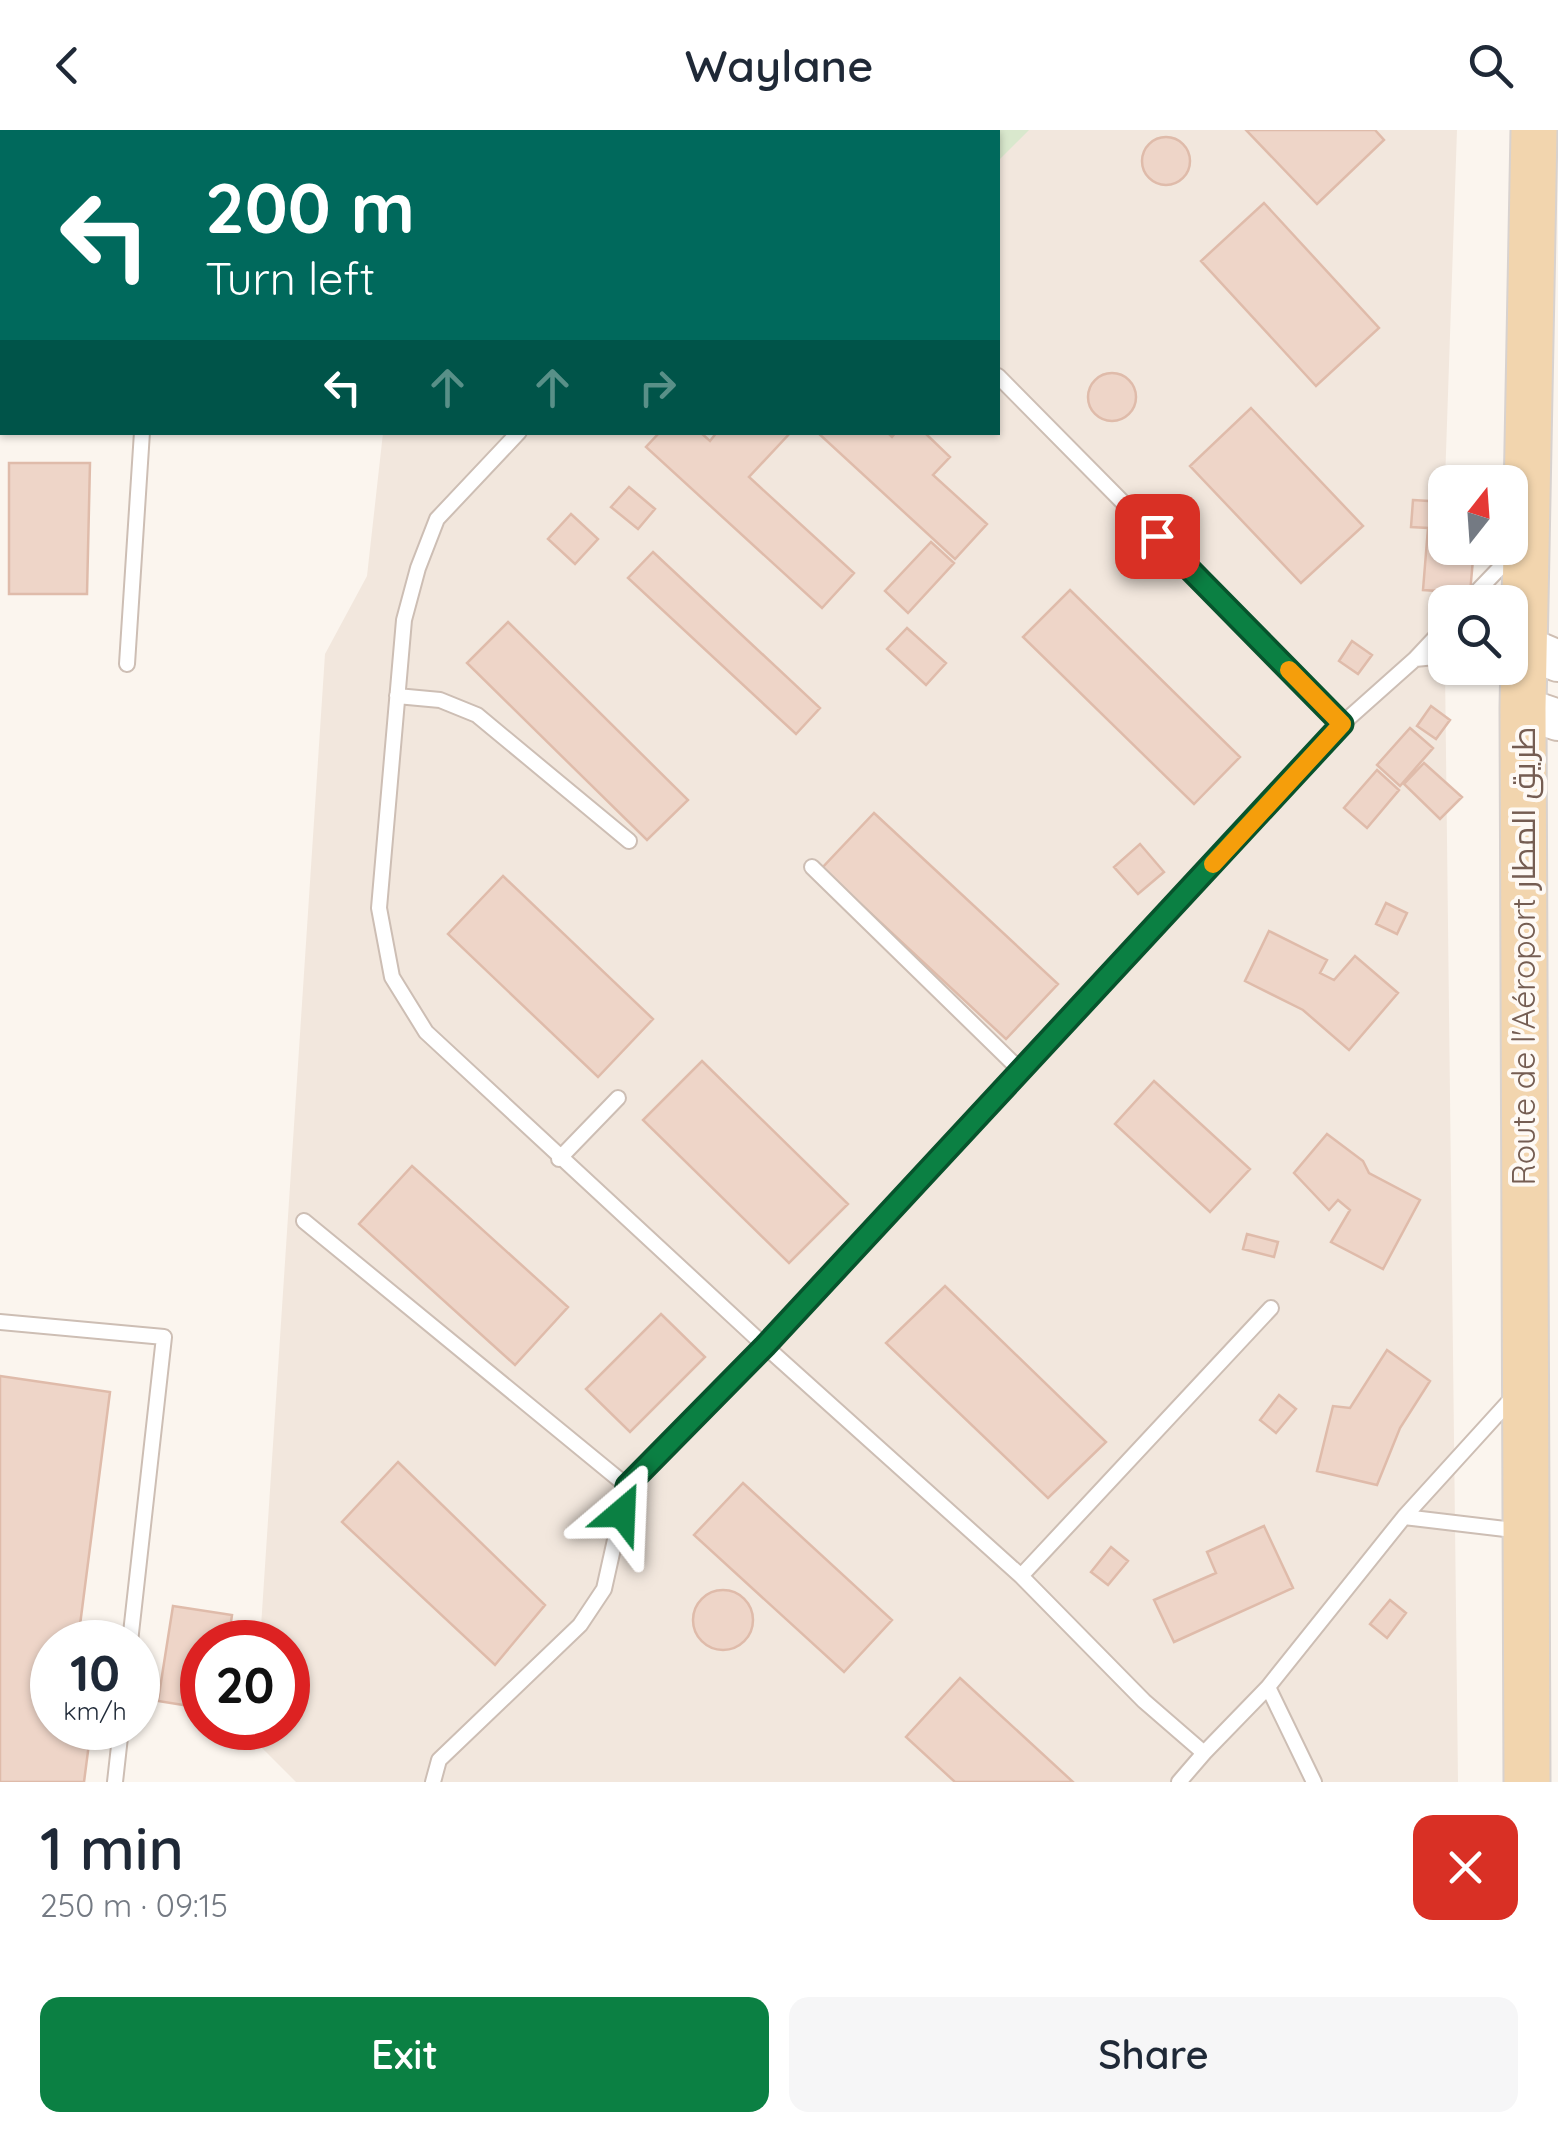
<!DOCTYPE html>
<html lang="en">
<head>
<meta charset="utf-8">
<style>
  :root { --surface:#fff; --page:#f6f6f7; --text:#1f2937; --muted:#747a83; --accent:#0b8043 }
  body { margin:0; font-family:Quicksand,Cairo,sans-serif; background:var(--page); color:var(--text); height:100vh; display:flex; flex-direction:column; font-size:38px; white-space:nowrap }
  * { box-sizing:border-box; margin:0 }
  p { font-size:32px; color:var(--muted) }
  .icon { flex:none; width:55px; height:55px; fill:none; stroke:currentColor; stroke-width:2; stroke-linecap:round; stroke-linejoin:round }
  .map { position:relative; height:1652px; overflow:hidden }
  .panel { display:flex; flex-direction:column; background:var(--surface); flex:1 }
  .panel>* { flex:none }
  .top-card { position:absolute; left:0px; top:0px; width:1000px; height:305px; box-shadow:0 2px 8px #0004; background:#00695c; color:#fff; overflow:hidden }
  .needle { width:65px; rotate:17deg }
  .fabs { position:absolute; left:1428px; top:335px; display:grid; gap:20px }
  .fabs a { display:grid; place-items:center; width:100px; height:100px; border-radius:20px; background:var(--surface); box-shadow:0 2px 8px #0004; font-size:50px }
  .speed { position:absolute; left:30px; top:1490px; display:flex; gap:20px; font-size:50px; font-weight:700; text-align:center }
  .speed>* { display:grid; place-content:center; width:130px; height:130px; border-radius:50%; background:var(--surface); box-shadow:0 2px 8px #0004; line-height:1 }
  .speed small { font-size:25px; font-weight:400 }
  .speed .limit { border:15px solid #d22; background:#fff; color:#111 }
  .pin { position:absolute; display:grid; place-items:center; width:85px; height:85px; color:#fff; margin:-42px; border-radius:20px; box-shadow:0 5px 15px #0006 }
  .me { position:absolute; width:110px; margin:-55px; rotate:26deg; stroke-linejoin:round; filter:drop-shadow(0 0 8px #0008) }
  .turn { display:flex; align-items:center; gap:35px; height:210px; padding:0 40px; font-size:45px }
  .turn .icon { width:130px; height:130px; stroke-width:2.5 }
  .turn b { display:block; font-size:70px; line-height:85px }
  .lanes { display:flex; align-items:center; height:95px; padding:0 40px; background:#0003; justify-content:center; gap:50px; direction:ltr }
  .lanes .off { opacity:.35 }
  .round { display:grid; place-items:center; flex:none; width:105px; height:105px; border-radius:20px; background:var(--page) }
  .headline { display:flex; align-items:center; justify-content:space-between; height:170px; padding:0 40px }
  h1 { font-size:60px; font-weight:600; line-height:75px }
  .primary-button { display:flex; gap:20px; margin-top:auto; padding:20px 40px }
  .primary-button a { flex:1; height:115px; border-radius:20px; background:var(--accent); color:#fff; font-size:40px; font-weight:600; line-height:115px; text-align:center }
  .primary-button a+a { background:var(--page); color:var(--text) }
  header { display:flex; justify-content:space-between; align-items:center; height:130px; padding:0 40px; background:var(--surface); font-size:45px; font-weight:600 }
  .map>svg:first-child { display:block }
  .residential { fill:#f2e7dd }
  .green { fill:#d9e8cd }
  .building { fill:#eed5c8; stroke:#dfbbaa; stroke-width:2.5 }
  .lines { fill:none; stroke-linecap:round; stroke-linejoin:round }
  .lane-casing { stroke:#cdbeb4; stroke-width:18 }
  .secondary-casing { stroke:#cfbeb2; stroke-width:44 }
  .primary-casing { stroke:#d8d2cf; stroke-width:49 }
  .lane { stroke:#fff; stroke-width:14 }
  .secondary { stroke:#fff; stroke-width:40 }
  .primary { stroke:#f2d5ae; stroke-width:45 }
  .route-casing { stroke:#07532c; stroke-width:25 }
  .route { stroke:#0b8043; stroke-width:18 }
  .slow { stroke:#f59e0b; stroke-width:18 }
  .labels { text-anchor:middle; stroke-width:8; stroke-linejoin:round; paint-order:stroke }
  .street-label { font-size:32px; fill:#755d52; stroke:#fef9f4 }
</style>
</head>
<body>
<header><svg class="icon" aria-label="back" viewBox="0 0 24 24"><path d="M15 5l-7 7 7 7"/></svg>Waylane<svg class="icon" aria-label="search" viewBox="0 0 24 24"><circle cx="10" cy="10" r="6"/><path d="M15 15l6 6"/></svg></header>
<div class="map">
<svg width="1558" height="1652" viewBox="0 0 1558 1652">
  <rect width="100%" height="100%" fill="#fbf5ee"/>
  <path class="residential" d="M370,0H1457L1445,352V538L1458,1652H296L254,1610V1598H288V1512H260L325,524L367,446L383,303L998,302V2Z"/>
  <path class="green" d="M779,0H1029L998,31V2Z"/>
  <path class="building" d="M615,0H725L727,2H617Z
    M1246,0H1375L1384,10L1317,74Z
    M1142 31a24 24 0 1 1 48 0a24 24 0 1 1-48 0Z
    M1264,73L1379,198L1316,256L1201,131Z
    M1088 267a24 24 0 1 1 48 0a24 24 0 1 1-48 0Z
    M1251,278L1363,396L1301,453L1190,336Z
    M660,302H700L710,311L717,302H791L749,347L854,443L822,478L646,317Z
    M817,302H887L892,307L896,302H924L950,327L933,345L987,394L955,429Z
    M9,333H90L87,464H9Z
    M629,357L655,379L638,399L611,377Z
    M1413,370L1445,372V418H1474L1470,463L1423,460L1428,398L1411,397Z
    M571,384L598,409L575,434L548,409Z
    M931,412L954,433L908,483L885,461Z
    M653,422L820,578L796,604L628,448Z
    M1070,460L1240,627L1194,674L1023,507Z
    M508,492L688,670L647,710L467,533Z
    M907,498L946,533L926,555L887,519Z
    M1352,511L1372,525L1358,544L1339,531Z
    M1431,576L1450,590L1436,609L1417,596Z
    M1410,598L1433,618L1400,656L1377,635Z
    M1424,633L1462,667L1440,689L1404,654Z
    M1377,640L1399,660L1367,698L1344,678Z
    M874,683L1058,854L1006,909L822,738Z
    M1140,714L1164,742L1138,764L1114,737Z
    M503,746L653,889L598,947L448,804Z
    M1386,773L1407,783L1397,804L1376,794Z
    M1269,801L1327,830L1320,843L1334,850L1355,826L1398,863L1349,920L1303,880L1245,851Z
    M702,931L848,1074L789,1133L643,990Z
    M1154,951L1250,1039L1210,1082L1115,994Z
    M1327,1004L1363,1031L1369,1043L1420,1070L1383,1139L1331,1112L1350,1080L1338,1070L1329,1080L1294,1043Z
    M412,1036L568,1177L515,1235L359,1094Z
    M1247,1104L1278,1112L1274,1127L1243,1119Z
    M945,1156L1106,1312L1048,1368L886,1213Z
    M661,1184L705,1227L630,1302L586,1259Z
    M1387,1220L1430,1251L1400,1298L1377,1355L1317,1341L1333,1276L1350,1278Z
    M0,1246L110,1262L80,1495L103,1498L101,1512H52V1598H91L84,1652H0Z
    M1279,1265L1296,1279L1276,1303L1260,1290Z
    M398,1332L545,1475L495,1535L342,1392Z
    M743,1353L892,1490L844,1542L694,1405Z
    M1264,1396L1293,1458L1174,1512L1154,1470L1216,1443L1207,1422Z
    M1111,1417L1128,1431L1108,1455L1091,1442Z
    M693 1490a30 30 0 1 1 60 0a30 30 0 1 1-60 0Z
    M1390,1470L1406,1483L1387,1508L1370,1494Z
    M173,1476L232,1485L228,1512H202V1578L158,1571Z
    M960,1548L1073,1652H955L906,1607Z"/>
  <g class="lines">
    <defs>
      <path id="lane" d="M118,0L119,2
        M755,0L758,2
        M21,2L23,0
        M0,29L2,26
        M998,246L1342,594L1415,529L1445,526
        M519,302L437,389L418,438L404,490L379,778L392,847L426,902L765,1216L1342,594
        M1467,472L1515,422
        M1415,529L1445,497
        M127,534L142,302
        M397,566L440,570L477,585L629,711
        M812,737L1021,941
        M559,1029L618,968
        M304,1091L627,1356L604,1459L580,1495L439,1630L433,1652
        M0,1192L164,1207L130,1512
        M627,1356L765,1216L1021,1446L1144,1571L1204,1623L1268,1557L1404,1387L1514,1266
        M1404,1387L1522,1401
        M1021,1446L1271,1178
        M1268,1557L1314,1652
        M115,1652L121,1598
        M1179,1652L1204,1623"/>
      <path id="secondary" d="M1525,517L1558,531
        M1523,578L1558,590"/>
      <path id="primary" d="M1527,1652L1523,578L1534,0"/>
    </defs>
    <use href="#lane" class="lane-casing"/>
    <use href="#secondary" class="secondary-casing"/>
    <use href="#primary" class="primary-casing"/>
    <use href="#lane" class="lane"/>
    <use href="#secondary" class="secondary"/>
    <use href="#primary" class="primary"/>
  </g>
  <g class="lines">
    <defs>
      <path id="route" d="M622,1383L627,1356L765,1216L1342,594L1157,406"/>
    </defs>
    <use href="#route" class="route-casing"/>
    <use href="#route" class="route"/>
    <path class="slow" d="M1213,734L1342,594L1289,540"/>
  </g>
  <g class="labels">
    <g class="street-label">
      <text transform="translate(1524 826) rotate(-90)" y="11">Route de l'Aéroport طريق المطار</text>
    </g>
  </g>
</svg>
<div class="fabs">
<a><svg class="needle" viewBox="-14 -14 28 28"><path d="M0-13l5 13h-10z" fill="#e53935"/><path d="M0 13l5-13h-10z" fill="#747a83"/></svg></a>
<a><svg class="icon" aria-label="search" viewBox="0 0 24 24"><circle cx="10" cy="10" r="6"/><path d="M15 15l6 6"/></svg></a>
</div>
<div class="speed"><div>10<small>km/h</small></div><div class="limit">20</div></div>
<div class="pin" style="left:1157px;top:406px;background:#d93025"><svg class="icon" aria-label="arrive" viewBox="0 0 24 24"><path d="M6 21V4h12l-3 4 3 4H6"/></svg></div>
<svg class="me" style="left:622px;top:1383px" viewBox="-20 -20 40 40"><path d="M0-17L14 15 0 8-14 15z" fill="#0b8043" stroke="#fff" stroke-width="4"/></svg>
<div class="top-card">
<div class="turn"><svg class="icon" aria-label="left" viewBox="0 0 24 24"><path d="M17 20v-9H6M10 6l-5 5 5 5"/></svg><div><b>200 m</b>Turn left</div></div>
<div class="lanes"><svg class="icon" aria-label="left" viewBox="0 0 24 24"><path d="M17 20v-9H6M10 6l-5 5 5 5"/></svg><svg class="icon off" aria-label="ahead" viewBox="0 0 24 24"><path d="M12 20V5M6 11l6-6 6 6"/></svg><svg class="icon off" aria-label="ahead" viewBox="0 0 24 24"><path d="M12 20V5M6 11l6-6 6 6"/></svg><svg class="icon off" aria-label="right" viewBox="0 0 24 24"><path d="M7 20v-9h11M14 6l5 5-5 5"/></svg></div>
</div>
</div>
<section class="panel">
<div class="headline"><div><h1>1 min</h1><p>250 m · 09:15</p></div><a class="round" style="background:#d93025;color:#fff"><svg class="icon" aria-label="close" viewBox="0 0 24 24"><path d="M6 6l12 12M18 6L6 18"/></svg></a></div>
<div class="primary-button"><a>Exit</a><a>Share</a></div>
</section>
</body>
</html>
